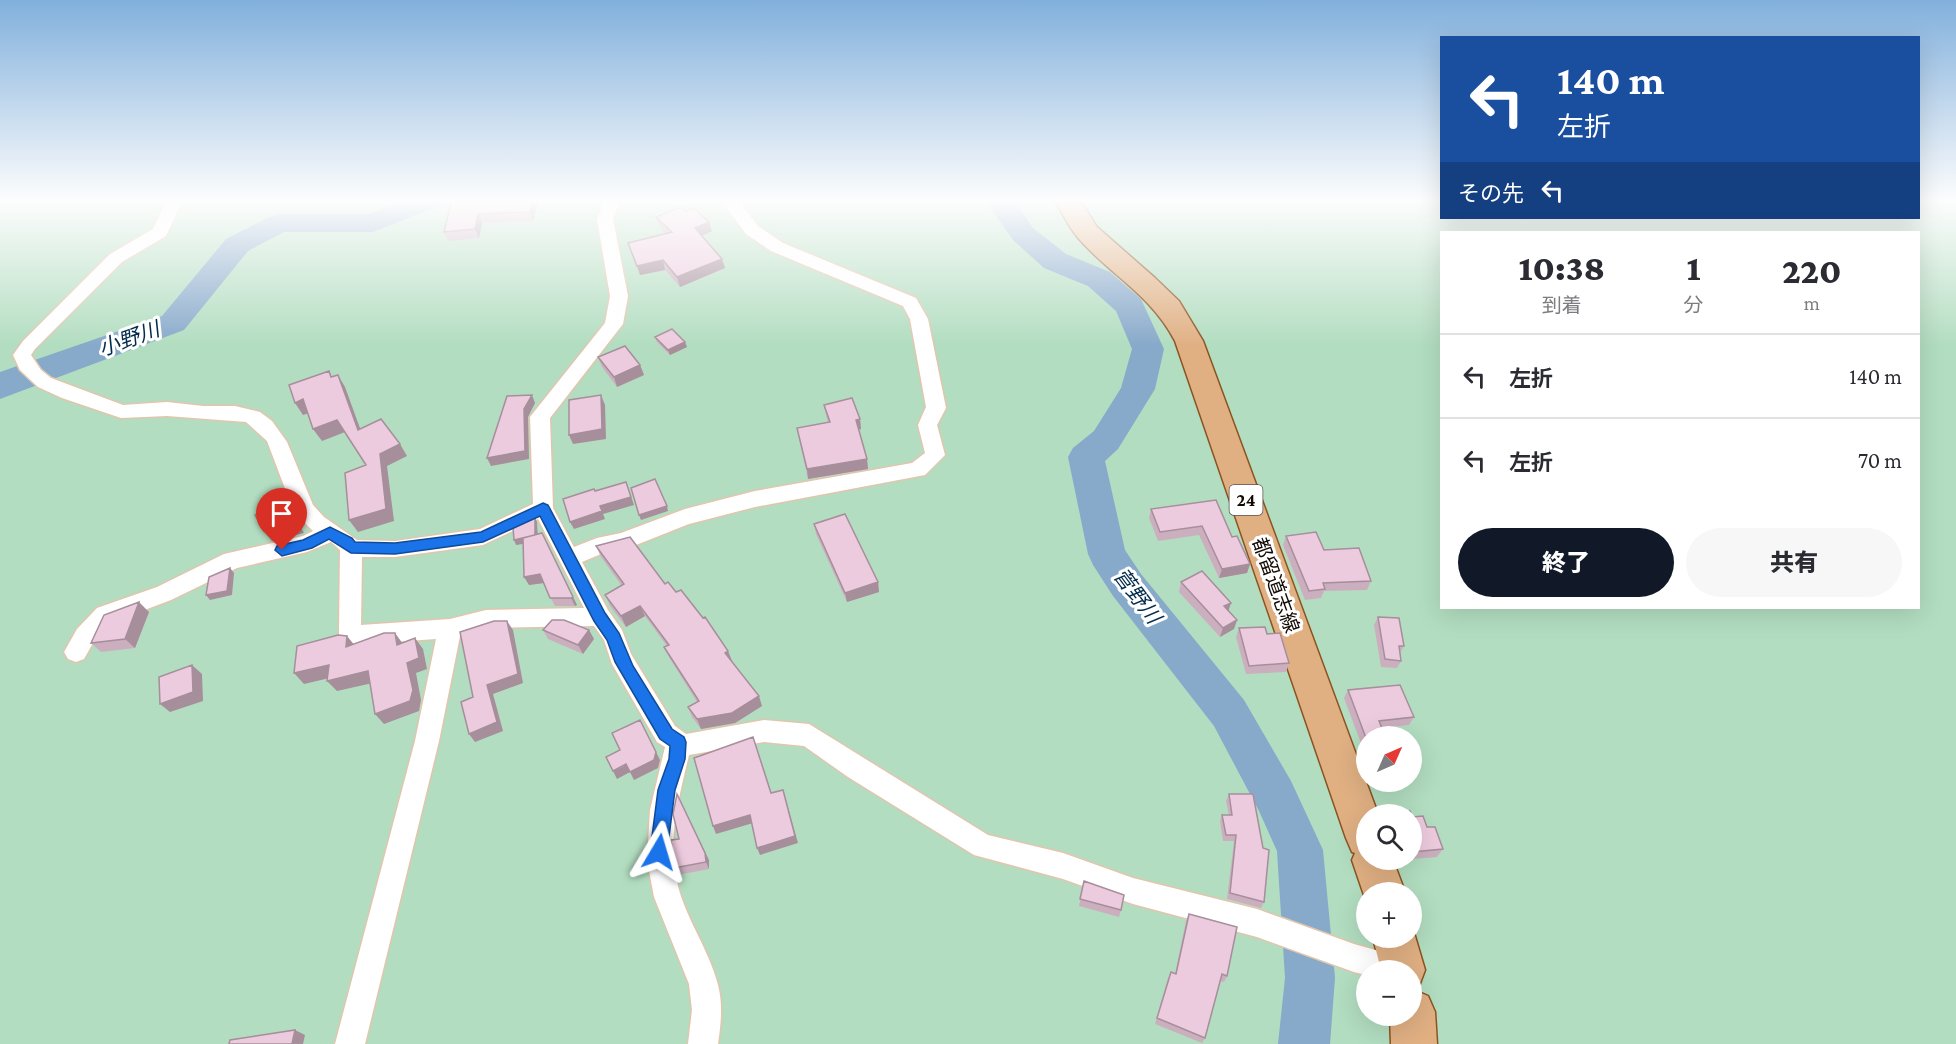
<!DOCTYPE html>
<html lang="ja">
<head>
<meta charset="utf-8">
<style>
  :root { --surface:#fff; --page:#f7f7f7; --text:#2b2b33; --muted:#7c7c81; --line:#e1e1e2; --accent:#111827 }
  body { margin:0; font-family:"Crimson Pro","Noto Sans JP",serif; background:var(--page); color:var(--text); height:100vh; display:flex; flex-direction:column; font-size:22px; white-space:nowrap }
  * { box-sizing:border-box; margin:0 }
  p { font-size:20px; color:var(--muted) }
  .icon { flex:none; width:33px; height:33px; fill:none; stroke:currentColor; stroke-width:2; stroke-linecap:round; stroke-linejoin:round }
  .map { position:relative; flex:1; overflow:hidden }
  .details { position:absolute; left:1440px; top:231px; width:480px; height:378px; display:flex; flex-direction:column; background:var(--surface); border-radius:0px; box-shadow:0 6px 24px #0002 }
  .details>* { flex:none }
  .top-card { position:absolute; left:1440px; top:36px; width:480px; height:183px; border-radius:0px; box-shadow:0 6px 24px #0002; background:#1a4fa0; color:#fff; overflow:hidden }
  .needle { width:39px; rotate:45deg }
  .tools { position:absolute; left:1356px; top:726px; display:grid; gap:12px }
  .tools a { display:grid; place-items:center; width:66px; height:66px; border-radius:50%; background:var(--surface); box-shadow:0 6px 24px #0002; font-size:30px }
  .pin { position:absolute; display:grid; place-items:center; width:51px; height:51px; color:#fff; margin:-62px -26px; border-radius:50% 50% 50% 0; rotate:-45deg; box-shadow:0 0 6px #0007 }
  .pin .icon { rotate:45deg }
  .me { position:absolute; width:66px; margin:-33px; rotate:7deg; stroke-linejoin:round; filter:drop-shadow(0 0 4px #0008) }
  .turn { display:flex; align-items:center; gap:21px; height:126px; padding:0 18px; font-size:27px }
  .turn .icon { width:78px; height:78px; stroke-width:2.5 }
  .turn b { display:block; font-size:42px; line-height:51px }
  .then { display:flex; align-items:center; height:57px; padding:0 18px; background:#0003; gap:12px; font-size:22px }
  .eta { display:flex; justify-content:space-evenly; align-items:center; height:102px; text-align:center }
  .eta b { font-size:36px; font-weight:800; line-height:42px }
  .primary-button { display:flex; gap:12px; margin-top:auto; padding:12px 18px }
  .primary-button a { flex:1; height:69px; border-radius:36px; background:var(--accent); color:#fff; font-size:24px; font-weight:800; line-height:69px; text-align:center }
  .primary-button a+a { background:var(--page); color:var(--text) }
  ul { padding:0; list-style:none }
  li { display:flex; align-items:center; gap:18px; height:84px; padding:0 18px; border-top:2px solid var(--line) }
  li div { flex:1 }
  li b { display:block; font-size:22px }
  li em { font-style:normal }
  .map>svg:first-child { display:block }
  .green { fill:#b2ddc0; fill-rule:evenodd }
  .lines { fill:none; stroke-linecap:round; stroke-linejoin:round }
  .river { fill:#87a9ca; fill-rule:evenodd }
  .street-casing { stroke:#e1c6ae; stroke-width:3 }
  .primary-casing { stroke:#8b5320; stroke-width:3 }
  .street { fill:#fff; fill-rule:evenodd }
  .primary { fill:#e0b083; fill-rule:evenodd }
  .wall { fill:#ccafbf }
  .shaded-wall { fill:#a68e9b }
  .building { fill:#edcbde; stroke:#a68e9b; stroke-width:1.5 }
  .route { fill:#1a73e8; stroke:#114b97; stroke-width:1.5 }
  .labels { text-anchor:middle; stroke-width:6; stroke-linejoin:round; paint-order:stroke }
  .shield { fill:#fff; stroke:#59534f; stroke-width:1.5 }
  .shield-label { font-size:18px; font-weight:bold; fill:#120903 }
  .street-label { font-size:20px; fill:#120903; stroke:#fff }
  .water-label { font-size:21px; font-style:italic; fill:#022b4b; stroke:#fff }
</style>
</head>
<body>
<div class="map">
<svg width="1956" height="1044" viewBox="0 0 1956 1044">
  <rect width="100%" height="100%" fill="#fbfbfb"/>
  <path class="green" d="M0,199H1441L1442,218H1918L1919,199H1956V1044H0ZM1442,232H1918V608H1442ZM1366,736H1412V782H1366ZM1366,814H1412V860H1366ZM1366,892H1412V938H1366ZM1366,970H1412V1016H1366Z"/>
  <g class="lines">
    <path class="river" d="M406,199H446L442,205L373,232H284L248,251L184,330L0,399V372L162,316L226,239L269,217L279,214H369Z
      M984,199H1013L1033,228L1066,254L1110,272L1141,299L1164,349L1155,389L1118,449L1105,461L1125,550L1141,574L1244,700L1291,781L1323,850L1335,978L1330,1044H1278L1285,978L1277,851L1259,811L1214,726L1113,596L1093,565L1088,554L1068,457L1073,448L1094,431L1121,388L1132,349L1116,311L1088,286L1044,268L1013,240Z"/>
    <defs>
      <path id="street" d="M167,199H183L166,236L122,262L35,349L31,355L41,370L51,378L123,405L167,402L203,406H235L260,412L272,421L287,442L313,505L324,517L357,540L395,541L480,529L533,504L530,417L605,323L610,296L597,219L605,199H621L613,219L628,296L623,324L550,418L553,508L574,547L597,538L621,533L685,509L755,491L912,463L925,453L918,425L926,407L910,319L903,306L771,251L746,234L720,199H737L758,226L783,243L916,298L928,319L946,408L937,425L945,455L925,475L755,507L689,524L631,547L601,554L582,562L608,610L622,630L631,654L675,726L686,734L764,720L809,724L988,835L1063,853L1133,878L1257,909L1354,944L1411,960L1415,970L1412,978V970H1366V975L1354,972L1257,937L1133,904L1063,879L974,855L848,777L804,746L764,742L689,755C679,798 667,838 677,882C685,918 709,949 718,985C723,1004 721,1024 718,1044H688L692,1010L689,984L654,897L647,860L650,810L665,747L657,742L612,664L604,640L594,626L486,628L460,636L439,741L365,1044H335L415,741L436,639L350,645L342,642L339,635L340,550L331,542L307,552L237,568L171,600L113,622L93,643L84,659L76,662L68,659L64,652L77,629L97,608L157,587L224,554L303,536L313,531L299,517L289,499L267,441L246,422L167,416L121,418L62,398L38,387L20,370L13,355L23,341L110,254L153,229ZM538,519L584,608L486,610L450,619L361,625L362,557H395L483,545Z"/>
      <path id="primary" d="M1054,199H1079L1097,227L1155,278L1179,301L1203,341L1378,814H1366V860H1393L1405,892H1366V901L1352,860L1355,853L1352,852L1346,838L1175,341C1151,295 1112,276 1079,239C1069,227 1062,213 1054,199Z
        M1412,926L1425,970L1419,986L1412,988V970H1381L1373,938H1412Z
        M1412,989L1428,996L1435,1012L1437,1044H1391L1390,1016H1412Z"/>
    </defs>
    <use href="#street" class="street-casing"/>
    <use href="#primary" class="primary-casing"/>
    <use href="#street" class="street"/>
    <use href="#primary" class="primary"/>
  </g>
  <path class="wall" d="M452,199H537L538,202L533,221L482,223L479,238L448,241L444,232Z
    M686,211L709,222L712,231L702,236L722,259L725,268L680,287L665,270L640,275L628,243L666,234L659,226L656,217Z
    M655,337L687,347L670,355L657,342Z
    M598,357L640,365L644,375L617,387L602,367Z
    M824,405L860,419L861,429L859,430L867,459L868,469L808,479L799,438L828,422L826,415Z
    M1216,500L1232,537L1250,564L1247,573L1219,578L1199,535L1158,541L1149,518L1151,509Z
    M537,522V534L577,605L575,606H555L543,583L529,585L523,544L516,545Z
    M814,524L878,582L879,592L847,602L816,534Z
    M1286,536L1324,550L1371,581L1367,590L1324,591L1321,598L1305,600L1283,545Z
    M596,546L665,584L676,592L728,651L732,661L762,706L735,723L701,729L692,717L688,707L697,702L669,657L664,647L667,646L645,616L626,627L610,606L605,595L622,586L601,557Z
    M1181,582L1228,611L1237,620L1234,629L1220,637L1179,592Z
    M149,612L135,648L101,652L91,643Z
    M1378,617L1404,646L1400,653L1401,661L1397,668L1381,667L1374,625Z
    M1239,628L1267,634L1289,663L1286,672L1246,674L1236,637Z
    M543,630H589L594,639L583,654L548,639Z
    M1348,690L1414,717L1409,725L1381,728L1366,736V754H1365L1344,698Z
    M1229,794L1264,902L1261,908L1227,899L1234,841H1223L1220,821L1222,815H1229L1226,801Z
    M1412,815V817L1427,827L1443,849L1437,857L1412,859Z
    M709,860V869L678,875L674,868Z
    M1084,881L1121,910L1119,917L1079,906Z
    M1189,914L1227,976L1224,982L1220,981L1205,1038L1202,1043L1155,1024L1168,978L1171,972L1175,974L1186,921Z"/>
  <path class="shaded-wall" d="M533,199H537L538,202L533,221L530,212Z
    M478,214L482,223L479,238L475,229Z
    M709,222L712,231L697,238L695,228Z
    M722,259L725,268L680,287L677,277Z
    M663,260L665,270L640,275L637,266Z
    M685,342L687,347L670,355L668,350Z
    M640,365L644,375L617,387L614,377Z
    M338,375L345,387L365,442L358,430Z
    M532,395L535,403L528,417L529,459L491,466L487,458L524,409Z
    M601,395L605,405L606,439L573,444L569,435Z
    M303,399L312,412L303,415L295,403Z
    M860,419L861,429L857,430L856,420Z
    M337,420L345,432L322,441L313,429Z
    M400,444L407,456L387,466L394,521L358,532L349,520L380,454Z
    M867,459L868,469L808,479L807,469Z
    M626,482L634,505L603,514L605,519L574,529L570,522Z
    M285,504L293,514L304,533L272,541L264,531Z
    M667,506L668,511L641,520L639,515Z
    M535,517L537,522L538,541L516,545L514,540Z
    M542,533L577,605L575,606L571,598Z
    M1250,564L1247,573L1219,578L1222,569Z
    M230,568L234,573L232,595L210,600L206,595Z
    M540,574L544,583L529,585L524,577Z
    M878,582L879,592L847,602L845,593Z
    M139,602L149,612L135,648L125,639Z
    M1231,603L1228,612L1224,606Z
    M640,606L645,616L626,627L621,616Z
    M1237,620L1234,629L1220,637L1223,628Z
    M507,621L513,630L523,683L493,694L503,731L475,742L469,734L487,685Z
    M589,630L594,639L583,654L578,645Z
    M395,633L403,644L397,645Z
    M347,636L356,647H346Z
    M415,638L423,649L427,669L416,673L421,700L419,711L384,724L375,714Z
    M728,651L732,661L725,653Z
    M192,665L202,674L203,701L170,712L160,704Z
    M329,665L338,676L304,684L294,673Z
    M368,671L377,682L337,691L327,681Z
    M759,696L762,706L735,723L701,729L697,719Z
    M656,752L660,760L658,768L634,780L630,772L617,779L613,771Z
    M677,794L709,860V869L706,862Z
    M785,797L798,843L760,855L757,848Z
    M750,815L753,823L716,834L713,826Z
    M295,1030L305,1035L303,1044H292Z"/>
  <path class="building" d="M452,199H533L530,212L478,214L475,229L444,232Z
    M681,207L686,211L694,208L709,222L695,228L722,259L677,277L663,260L637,266L628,243L672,232L656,217Z
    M672,329L685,342L668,350L655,337Z
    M625,346L640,365L614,377L598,357Z
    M329,371L331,377L338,375L358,430L381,419L400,444L380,454L386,509L349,520L345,473L366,465L337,420L313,429L303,399L295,403L289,385Z
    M532,395L524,409L525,451L487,458L507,396Z
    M601,395L602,429L569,435V400Z
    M852,398L860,419L856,420L867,459L807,469L797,428L830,422L824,405Z
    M655,479L667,506L639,515L631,488Z
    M626,482L631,497L600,506L602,511L570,522L563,499L594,489L595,491Z
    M277,499L281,506L285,504L297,523L264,531L255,515L264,511L262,507Z
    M1216,500L1232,537L1237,536L1250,564L1222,569L1202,526L1160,532L1151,509Z
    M845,514L878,582L845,593L814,524Z
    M535,517V535L514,540L513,527Z
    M1316,532L1324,550L1359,548L1371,581L1323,583L1325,589L1309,591L1286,536Z
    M542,533L573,597L571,598H550L540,574L524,577L523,538Z
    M630,537L665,584L668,582L676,592L681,590L703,618L705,617L728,651L725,653L759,696L732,713L697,719L688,707L699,701L664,647L669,645L640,606L621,616L605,595L624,584L596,546Z
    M230,568L227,591L206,595L209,577Z
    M1202,571L1231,603L1224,606L1237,620L1223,628L1181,582Z
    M139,602L125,639L91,643L104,615Z
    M1378,617L1399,618L1404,646H1399L1401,661L1385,659Z
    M552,620H564L589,630L578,645L543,630Z
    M494,621H507L518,674L487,685L497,722L469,734L461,702L473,697L460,632Z
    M1265,627L1267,634L1280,633L1289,663L1249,666L1239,628Z
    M384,633H395L397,645L415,638L419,658L407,663L413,690L410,701L375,714L368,671L327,681L329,665L294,673L297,646L338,635L347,636L346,647Z
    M192,665L193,692L160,704L159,677Z
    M1400,685L1414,717L1379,721L1385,736H1366V738L1348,690Z
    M640,720L656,752L654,760L630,772L626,764L613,771L606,757L620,750L612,733Z
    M753,737L771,793L783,790L795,836L757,848L750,815L713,826L694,758Z
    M677,794L705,853L706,862L674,868L671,840L679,839L673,814Z
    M1229,794H1253L1263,848L1269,850L1264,902L1230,893L1236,835H1226L1222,815H1232Z
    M1410,811L1411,814H1389L1388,812Z
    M1412,815V817L1423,816L1427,827H1435L1443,849L1412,852Z
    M1084,881L1124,895L1121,910L1080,899Z
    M1189,914L1237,927L1227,976L1222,974L1205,1038L1157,1018L1171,972L1176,974Z
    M295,1030L292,1044H229L230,1040Z"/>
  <linearGradient id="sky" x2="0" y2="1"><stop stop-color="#81b0dc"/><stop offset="0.58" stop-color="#fdfdfd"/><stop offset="1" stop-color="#fdfdfd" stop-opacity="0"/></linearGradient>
  <rect width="1956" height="346" fill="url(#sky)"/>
  <path class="route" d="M543,503L548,505L605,613L619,633L633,666L672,729L684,737L686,742L685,759L675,790L667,852L665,858L659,860L653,858L650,852L658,790L669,759L670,746L660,739L615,662L607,640L594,621L540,516L483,542L395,554L351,553L329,539L312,548L282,556L275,550L277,546L303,540L330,527L352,538L355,542L395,543L481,532Z"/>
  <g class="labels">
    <rect class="shield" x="1229.5" y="485" width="33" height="30" rx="4.5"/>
    <g class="shield-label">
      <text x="1246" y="506">24</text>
    </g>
    <g class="street-label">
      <text transform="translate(1276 585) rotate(70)" y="7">都留道志線</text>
    </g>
    <g class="water-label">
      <text transform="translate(129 339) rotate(-20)" y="7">小野川</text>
      <text transform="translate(1137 596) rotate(53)" y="7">菅野川</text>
    </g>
  </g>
</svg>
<div class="tools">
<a><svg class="needle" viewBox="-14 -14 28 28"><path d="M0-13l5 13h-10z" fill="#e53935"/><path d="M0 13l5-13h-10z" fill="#7c7c81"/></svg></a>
<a><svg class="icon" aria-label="search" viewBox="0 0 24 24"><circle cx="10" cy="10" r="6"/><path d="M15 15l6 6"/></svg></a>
<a>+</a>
<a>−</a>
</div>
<div class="pin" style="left:282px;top:550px;background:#d93025"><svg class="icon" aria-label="arrive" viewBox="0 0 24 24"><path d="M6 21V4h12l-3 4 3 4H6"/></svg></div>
<svg class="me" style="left:659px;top:852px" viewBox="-20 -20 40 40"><path d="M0-17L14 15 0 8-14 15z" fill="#1a73e8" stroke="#fff" stroke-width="4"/></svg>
<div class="top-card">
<div class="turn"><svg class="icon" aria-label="left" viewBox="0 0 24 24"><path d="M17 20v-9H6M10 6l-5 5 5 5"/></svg><div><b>140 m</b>左折</div></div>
<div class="then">その先<svg class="icon" aria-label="left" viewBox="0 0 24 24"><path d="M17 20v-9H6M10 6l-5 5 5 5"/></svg></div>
</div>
<section class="details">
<div class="eta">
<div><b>10:38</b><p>到着</p></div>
<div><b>1</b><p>分</p></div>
<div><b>220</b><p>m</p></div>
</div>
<ul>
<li><svg class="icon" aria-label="left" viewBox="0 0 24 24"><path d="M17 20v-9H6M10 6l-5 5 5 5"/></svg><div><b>左折</b></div><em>140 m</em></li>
<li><svg class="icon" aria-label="left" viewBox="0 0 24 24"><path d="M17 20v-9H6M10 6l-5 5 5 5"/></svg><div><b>左折</b></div><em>70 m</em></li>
</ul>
<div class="primary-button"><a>終了</a><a>共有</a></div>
</section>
</div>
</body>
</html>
